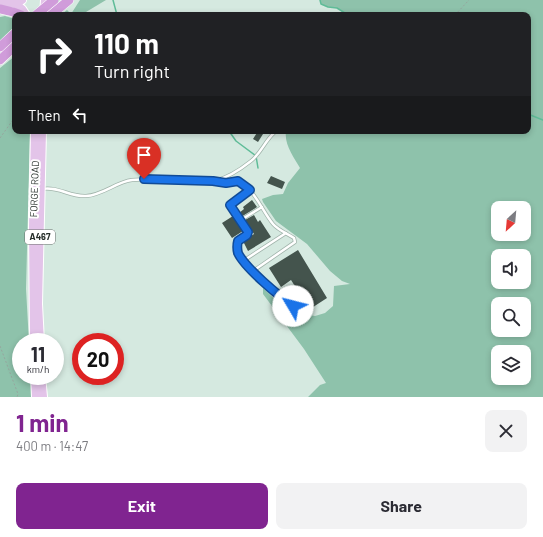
<!DOCTYPE html>
<html lang="en">
<head>
<meta charset="utf-8">
<style>
  :root { --surface:#fff; --page:#f2f2f3; --text:#2b2b33; --muted:#7c7c81; --accent:#802490 }
  body { margin:0; font-family:Barlow,sans-serif; background:var(--page); color:var(--text); height:100vh; display:flex; flex-direction:column; font-size:15px; white-space:nowrap }
  * { box-sizing:border-box; margin:0 }
  p { font-size:13px; color:var(--muted) }
  .icon { flex:none; width:22px; height:22px; fill:none; stroke:currentColor; stroke-width:2; stroke-linecap:round; stroke-linejoin:round }
  .map { position:relative; height:397px; overflow:hidden }
  .panel { display:flex; flex-direction:column; background:var(--surface); flex:1 }
  .panel>* { flex:none }
  .guide { position:absolute; left:12px; top:12px; width:519px; height:122px; border-radius:8px; box-shadow:0 2px 6px #0003; background:#202124; color:#fff; overflow:hidden }
  .needle { width:26px; rotate:206deg }
  .buttons { position:absolute; left:491px; top:201px; display:grid; gap:8px }
  .buttons a { display:grid; place-items:center; width:40px; height:40px; border-radius:8px; background:var(--surface); box-shadow:0 2px 6px #0003; font-size:20px }
  .speed { position:absolute; left:12px; top:333px; display:flex; gap:8px; font-size:20px; font-weight:700; text-align:center }
  .speed>* { display:grid; place-content:center; width:52px; height:52px; border-radius:50%; background:var(--surface); box-shadow:0 2px 6px #0003; line-height:1 }
  .speed small { font-size:10px; font-weight:400 }
  .speed .limit { border:6px solid #d22; background:#fff; color:#111 }
  .pin { position:absolute; display:grid; place-items:center; width:34px; height:34px; color:#fff; margin:-41px -17px; border-radius:50% 50% 50% 0; rotate:-45deg; box-shadow:0 0 4px #0007 }
  .pin .icon { rotate:45deg }
  .me { position:absolute; width:44px; margin:-22px; rotate:307deg; stroke-linejoin:round; filter:drop-shadow(0 0 3px #0008) }
  .turn { display:flex; align-items:center; gap:14px; height:84px; padding:0 16px; font-size:18px }
  .turn .icon { width:52px; height:52px; stroke-width:2.5 }
  .turn b { display:block; font-size:28px; line-height:34px }
  .then { display:flex; align-items:center; height:38px; padding:0 16px; background:#0003; gap:8px; font-size:15px }
  .round { display:grid; place-items:center; flex:none; width:42px; height:42px; border-radius:8px; background:var(--page) }
  .head { display:flex; align-items:center; justify-content:space-between; height:68px; padding:0 16px }
  h1 { font-size:24px; font-weight:700; line-height:30px; color:var(--accent) }
  .button { display:flex; gap:8px; margin-top:auto; padding:8px 16px }
  .button a { flex:1; height:46px; border-radius:8px; background:var(--accent); color:#fff; font-size:16px; font-weight:700; line-height:46px; text-align:center }
  .button a+a { background:var(--page); color:var(--text) }
  .map>svg:first-child { display:block }
  .green { fill:#8ec2ab; fill-rule:evenodd }
  .lines { fill:none; stroke-linecap:round; stroke-linejoin:round }
  .stream { stroke:#5fbc98; stroke-width:1.5 }
  .building { fill:#44544d }
  .service-casing { stroke:#a1b4ab; stroke-width:4 }
  .primary-casing { stroke:#fff; stroke-width:10 }
  .motorway-casing { stroke:#fff; stroke-width:10 }
  .path { stroke:#96a69e; stroke-width:1; stroke-dasharray:2 2; stroke-linecap:butt }
  .service { stroke:#fff; stroke-width:2.5 }
  .primary { stroke:#e3c4e9; stroke-width:8 }
  .motorway { stroke:#d09cda; stroke-width:9 }
  .motorway-bridge-casing { stroke:#fff; stroke-width:10; stroke-linecap:butt }
  .motorway-bridge { stroke:#d09cda; stroke-width:9 }
  .route-casing { stroke:#114b97; stroke-width:10 }
  .route { stroke:#1a73e8; stroke-width:7 }
  .labels { text-anchor:middle; stroke-width:4; stroke-linejoin:round; paint-order:stroke }
  .shield { fill:#fff; stroke:#686d6b; stroke-width:1 }
  .shield-label { font-size:9px; font-weight:bold; fill:#272f2b }
  .street-label { font-size:10px; fill:#272f2b; stroke:#fff }
</style>
</head>
<body>
<div class="map">
<svg width="543" height="397" viewBox="0 0 543 397">
  <rect width="100%" height="100%" fill="#d5e9e0"/>
  <path class="green" d="M80,0H106L81,15H61L67,10L71,14Z
    M320,0H543V397H308L320,385L326,383L304,349L263,294V288L283,307L298,313L315,316L325,313L333,306L334,286L350,284L342,281L330,271L307,244L276,221L263,202L262,199L273,195L283,194L288,183L300,168C294,157 284,145 286,131H528V15H348L337,8L328,7L321,4ZM498,208H524V234H498ZM498,256H524V282H498ZM498,304H524V330H498ZM498,352H524V378H498Z
    M5,16L15,19V29L0,42V17Z
    M15,56V131H30L26,289L29,342H21V376H32L33,397H0V68Z"/>
  <g class="lines">
    <path class="stream" d="M113,0L117,15
      M320,0L321,4L328,7L337,8L348,15
      M528,114L543,120
      M229,131L236,141L256,156L258,168"/>
  </g>
  <path class="building" d="M258,131L263,134L258,142L253,139Z
    M271,176L285,182L282,189L267,183Z
    M252,200L257,207L241,217L239,213L244,209L243,207Z
    M254,215L258,222L260,220L271,237L248,251L243,241L254,234L245,220Z
    M233,216L243,231L232,238L222,223Z
    M298,250L327,298L310,309L291,280L281,287L269,268Z"/>
  <g class="lines">
    <defs>
      <path id="service" d="M213,181L226,183L238,181L249,189C259,200 264,213 273,224C278,230 288,234 294,238L295,242L253,271C244,262 235,254 238,241L247,235L248,232L230,205L250,190
        M42,189C58,186 70,197 86,196C103,195 116,182 132,180C152,178 173,180 193,180C199,181 208,182 214,181C227,178 241,169 251,161C261,153 265,141 274,133
        M244,218L262,207
        M243,261L286,233
        M253,271L283,299L293,306L308,311"/>
      <path id="primary" d="M0,2L16,4L22,0
        M12,2L22,9L26,15
        M44,15L45,0
        M34,342L33,227L35,131
        M40,342L38,304L42,131
        M35,376L36,397
        M41,376L43,397"/>
      <path id="motorway" d="M1,9L13,12L21,15
        M51,15L69,0
        M0,47L15,33
        M0,60L15,46"/>
    </defs>
    <use href="#service" class="service-casing"/>
    <use href="#primary" class="primary-casing"/>
    <use href="#motorway" class="motorway-casing"/>
    <path class="path" d="M455,15L469,0
      M0,138L15,117
      M0,346L18,394L17,397"/>
    <use href="#service" class="service"/>
    <use href="#primary" class="primary"/>
    <use href="#motorway" class="motorway"/>
    <defs>
      <path id="motorway-bridge" d="M36,15L54,0"/>
    </defs>
    <use href="#motorway-bridge" class="motorway-bridge-casing"/>
    <use href="#motorway-bridge" class="motorway-bridge"/>
  </g>
  <g class="lines">
    <defs>
      <path id="route" d="M144,179L213,181L226,183L238,181L249,189L250,190L230,205L248,232L247,235L238,241C237,245 237,249 238,253C245,268 279,296 293,306"/>
    </defs>
    <use href="#route" class="route-casing"/>
    <use href="#route" class="route"/>
  </g>
  <g class="labels">
    <rect class="shield" x="25" y="230" width="30" height="14" rx="3"/>
    <g class="shield-label">
      <text x="40" y="240">A467</text>
    </g>
    <g class="street-label">
      <text transform="translate(34 189) rotate(-88)" y="4">FORGE ROAD</text>
    </g>
  </g>
</svg>
<div class="buttons">
<a><svg class="needle" viewBox="-14 -14 28 28"><path d="M0-13l5 13h-10z" fill="#e53935"/><path d="M0 13l5-13h-10z" fill="#7c7c81"/></svg></a>
<a><svg class="icon" aria-label="sound" viewBox="0 0 24 24"><path d="M4 9h4l5-4v14l-5-4H4zM17 9q2 3 0 6"/></svg></a>
<a><svg class="icon" aria-label="search" viewBox="0 0 24 24"><circle cx="10" cy="10" r="6"/><path d="M15 15l6 6"/></svg></a>
<a><svg class="icon" aria-label="layers" viewBox="0 0 24 24"><path d="M12 4l9 5-9 5-9-5zM3 14l9 5 9-5"/></svg></a>
</div>
<div class="speed"><div>11<small>km/h</small></div><div class="limit">20</div></div>
<div class="pin" style="left:144px;top:179px;background:#d93025"><svg class="icon" aria-label="arrive" viewBox="0 0 24 24"><path d="M6 21V4h12l-3 4 3 4H6"/></svg></div>
<svg class="me" style="left:293px;top:306px" viewBox="-20 -20 40 40"><circle r="19" fill="#fff"/><path d="M0-13L10 11 0 6-10 11z" fill="#1a73e8"/></svg>
<div class="guide">
<div class="turn"><svg class="icon" aria-label="right" viewBox="0 0 24 24"><path d="M7 20v-9h11M14 6l5 5-5 5"/></svg><div><b>110 m</b>Turn right</div></div>
<div class="then">Then<svg class="icon" aria-label="left" viewBox="0 0 24 24"><path d="M17 20v-9H6M10 6l-5 5 5 5"/></svg></div>
</div>
</div>
<section class="panel">
<div class="head"><div><h1>1 min</h1><p>400 m · 14:47</p></div><a class="round"><svg class="icon" aria-label="close" viewBox="0 0 24 24"><path d="M6 6l12 12M18 6L6 18"/></svg></a></div>
<div class="button"><a>Exit</a><a>Share</a></div>
</section>
</body>
</html>
